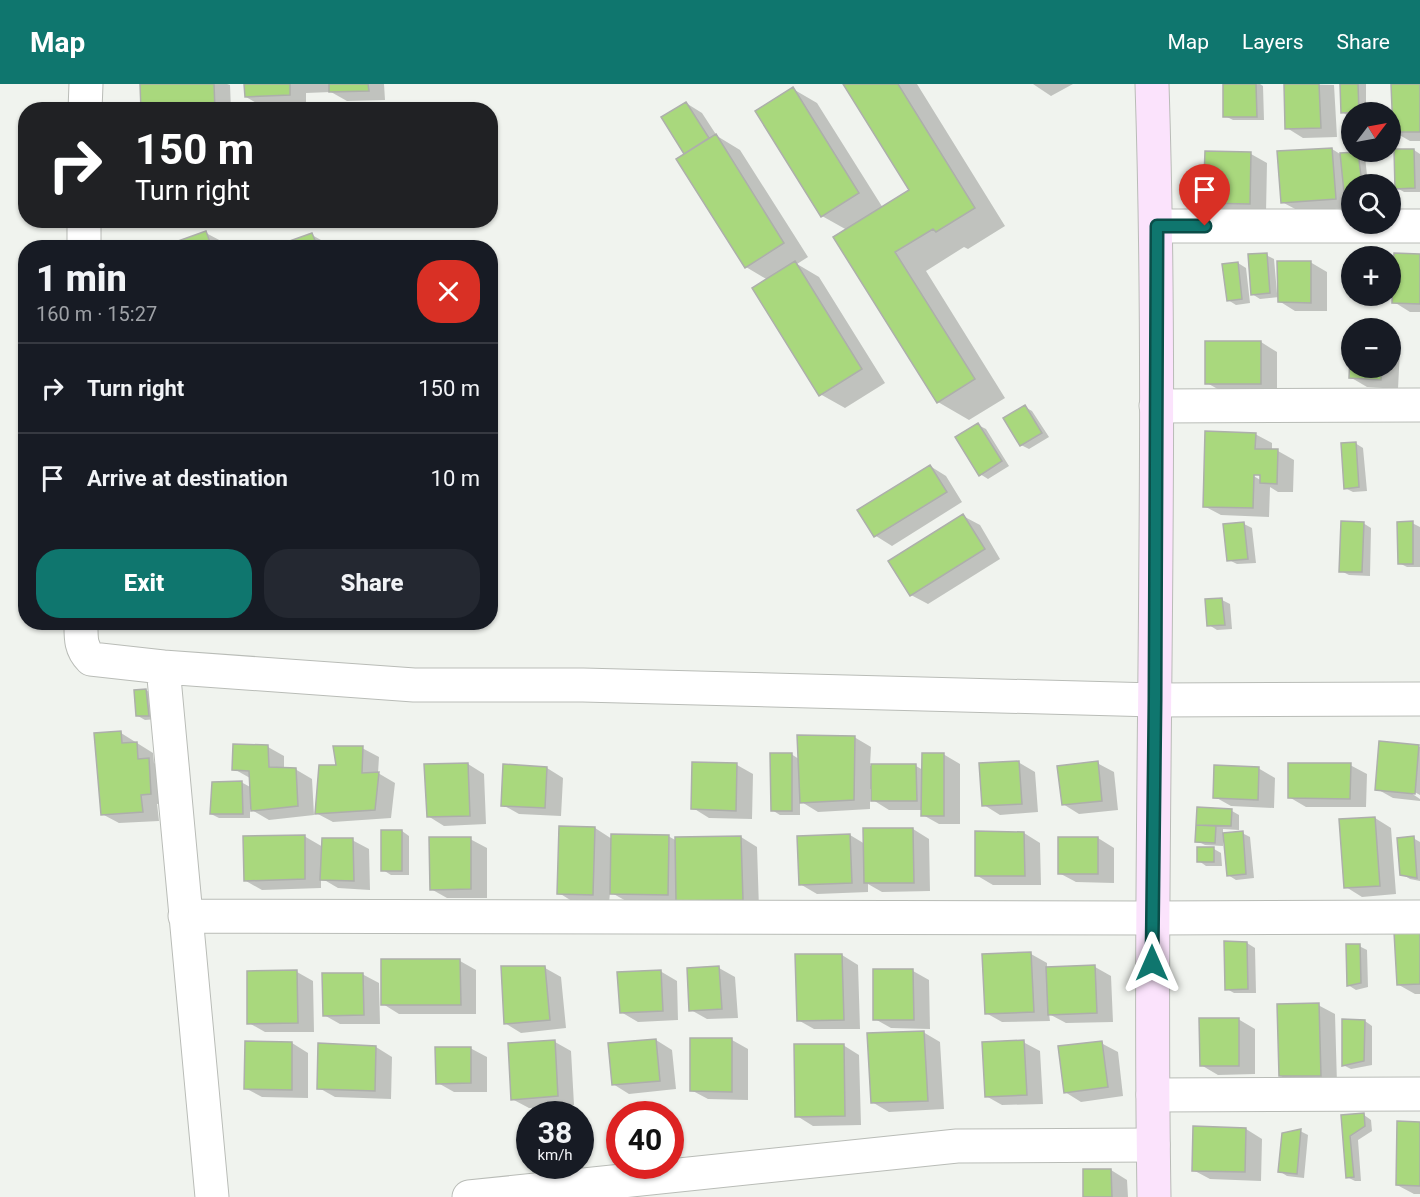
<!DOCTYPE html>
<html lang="en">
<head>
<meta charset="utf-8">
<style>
  :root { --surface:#171b24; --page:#242831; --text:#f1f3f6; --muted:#9ea1a6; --line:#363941; --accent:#0f766e }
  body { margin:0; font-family:Roboto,sans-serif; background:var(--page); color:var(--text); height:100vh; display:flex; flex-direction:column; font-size:22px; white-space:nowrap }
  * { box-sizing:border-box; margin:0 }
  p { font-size:20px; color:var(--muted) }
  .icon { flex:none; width:33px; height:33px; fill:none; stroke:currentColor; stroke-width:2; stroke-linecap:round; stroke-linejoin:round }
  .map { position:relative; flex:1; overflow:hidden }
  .panel { position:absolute; left:18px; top:156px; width:480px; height:390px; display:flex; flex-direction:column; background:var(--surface); border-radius:24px; box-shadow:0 2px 4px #0004 }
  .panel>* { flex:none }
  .hud { position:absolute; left:18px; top:18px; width:480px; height:126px; border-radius:24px; box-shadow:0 2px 4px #0004; background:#202124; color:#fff; overflow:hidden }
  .needle { width:39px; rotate:58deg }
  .fabs { position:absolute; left:1341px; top:18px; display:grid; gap:12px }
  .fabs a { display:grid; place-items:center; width:60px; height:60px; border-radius:50%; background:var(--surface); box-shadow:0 2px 4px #0004; font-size:30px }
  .speed { position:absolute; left:516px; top:1017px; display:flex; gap:12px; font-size:30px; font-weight:700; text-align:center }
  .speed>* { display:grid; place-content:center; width:78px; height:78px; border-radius:50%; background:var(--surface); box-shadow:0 2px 4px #0004; line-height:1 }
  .speed small { font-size:15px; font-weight:400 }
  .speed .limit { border:9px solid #d22; background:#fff; color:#111 }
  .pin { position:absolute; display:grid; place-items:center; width:51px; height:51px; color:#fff; margin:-62px -26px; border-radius:50% 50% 50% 0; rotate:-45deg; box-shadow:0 0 6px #0007 }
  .pin .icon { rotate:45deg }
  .me { position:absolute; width:66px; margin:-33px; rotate:0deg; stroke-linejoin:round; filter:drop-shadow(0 0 4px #0008) }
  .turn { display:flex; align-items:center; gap:21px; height:126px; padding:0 18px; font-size:27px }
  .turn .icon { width:78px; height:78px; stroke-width:2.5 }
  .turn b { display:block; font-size:42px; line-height:51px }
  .round { display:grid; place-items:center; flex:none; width:63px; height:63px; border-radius:24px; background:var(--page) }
  .headline { display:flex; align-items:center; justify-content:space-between; height:102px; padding:0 18px }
  h1 { font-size:36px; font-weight:800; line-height:45px }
  .cta { display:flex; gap:12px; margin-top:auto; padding:12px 18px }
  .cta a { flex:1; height:69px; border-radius:24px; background:var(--accent); color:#fff; font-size:24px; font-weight:800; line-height:69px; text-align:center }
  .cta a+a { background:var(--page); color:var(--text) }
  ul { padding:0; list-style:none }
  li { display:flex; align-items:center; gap:18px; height:90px; padding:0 18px; border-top:2px solid var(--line) }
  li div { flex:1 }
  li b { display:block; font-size:22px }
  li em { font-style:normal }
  header { display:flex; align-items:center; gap:36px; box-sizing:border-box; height:84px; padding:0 30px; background:var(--accent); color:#fff }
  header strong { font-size:28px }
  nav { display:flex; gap:33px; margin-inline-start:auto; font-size:21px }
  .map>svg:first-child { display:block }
  .shadow { fill:#0003; fill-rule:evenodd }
  .building { fill:#a9d87d; stroke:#adafab; stroke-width:1.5 }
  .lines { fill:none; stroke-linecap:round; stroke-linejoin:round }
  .street-casing { stroke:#b9bcb7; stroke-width:35 }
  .secondary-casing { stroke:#b9bcb7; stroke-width:35 }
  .street { stroke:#fff; stroke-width:33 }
  .secondary { stroke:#fbe3fc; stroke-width:33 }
  .route-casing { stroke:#0a4d48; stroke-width:15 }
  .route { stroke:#0f766e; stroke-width:10 }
</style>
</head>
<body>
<header>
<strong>Map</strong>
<nav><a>Map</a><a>Layers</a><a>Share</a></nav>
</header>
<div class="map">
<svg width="1420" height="1113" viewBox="0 0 1420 1113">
  <rect width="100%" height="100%" fill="#f0f3ee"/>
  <path class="shadow" d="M142,0H227L230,1L231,26H143Z
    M245,0H384L385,16L347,17L331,8L306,9V20L262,22L246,13Z
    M845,0H917L1005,142L968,165L964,163L926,187L1005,314L969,336L938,318L847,146L822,132L793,5L817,19L883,124L911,106Z
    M1033,0H1073L1051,12Z
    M1224,0H1260L1263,2L1264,36H1233L1225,32Z
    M1285,0L1334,1L1337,53L1303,54L1287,44Z
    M1342,0H1366V28H1352V33H1350L1342,28Z
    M1393,0H1420V57H1410L1394,48Z
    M686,19L702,29L717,52L740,66L808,173L797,180L819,193L885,299L845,324L820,310L768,196L746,183L685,69L663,34Z
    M1332,65L1340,70L1357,68L1365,73L1368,100H1352V124L1299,127L1282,118Z
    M1414,66L1420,70V108H1404L1397,104Z
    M1251,70L1267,79L1266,129L1221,128L1205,118Z
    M206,149L223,158L224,164H170Z
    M312,151L328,160L330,164H287Z
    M1266,171L1274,175L1277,209H1279L1310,178L1327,188V227H1295L1279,217V213L1260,215L1252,210Z
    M1420,172V228H1410L1394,218Z
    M1238,179L1246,184L1250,219L1236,221L1228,216Z
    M1261,258L1277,268V308H1223L1207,299Z
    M1390,259L1400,265L1398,305L1367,303L1350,293L1352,284H1390Z
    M1025,323L1032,327L1049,353L1029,365L1021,361Z
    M978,341L986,345L1009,382L988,395L980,390Z
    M1255,350L1272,359V367H1278L1294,376L1293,408H1278L1270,403L1269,433L1221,431L1204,422ZM1248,386L1262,393V397L1247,388Z
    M1355,359L1363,364L1367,407L1353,408L1345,404Z
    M930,382L946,392L962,418L892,462L876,452L859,426Z
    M963,432L980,441L1000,475L928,520L911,511Z
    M1363,439L1371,444L1370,492L1349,491L1341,487Z
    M1412,439L1420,443V483H1407L1399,479Z
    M1244,440L1252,444L1256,479L1237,480L1229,476Z
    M1222,516L1230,520L1232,545L1217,546L1209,541Z
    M146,606L154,611L156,635L145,636L138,632Z
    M121,649L153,669L154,679L165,685L167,719L157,720L159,737L119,739L102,730Z
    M854,653L871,663L870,682H916L923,686L943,670L960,680V740H939L923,731V726H889L873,716V705H870V725L818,728L800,717V731H780L772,726L791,670L799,675Z
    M1381,659L1420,663V711L1409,705L1408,707L1420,715V717L1393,714L1377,705Z
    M268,663L284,672V685H295L312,695L314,731L269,736L250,725V734H219L211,730L241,698L252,704L250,694L234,685Z
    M362,664L379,673L378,689L395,699L391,734L333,738L316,729L338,682Z
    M1018,678L1035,688L1038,728L1000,731L984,721Z
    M1097,679L1114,688L1118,726L1079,730L1063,720Z
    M468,680L484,690L486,740L444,742L428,732L426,682Z
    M737,681L753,690L752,735L709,734L693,724Z
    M1350,681L1367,690L1366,723H1306L1289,713Z
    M547,684L563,694L561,732L519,730L503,721Z
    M1258,684L1275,694L1274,724L1231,722L1215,713Z
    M1198,725L1232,727L1239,731V746L1223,745V750L1242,749L1250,753L1254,794L1236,796L1228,791L1225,753H1223V762L1205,761L1197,757Z
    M1375,734L1391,744L1396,810L1362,813L1346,803Z
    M595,744L612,755L668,752L677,757L741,753L757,763L759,825L628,818L610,808L609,820L575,819L559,809Z
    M913,745L929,755L930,807L882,808L868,800V808L817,810L800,800L850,751L865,760Z
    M402,747L409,752V791H391L383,786Z
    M1024,749L1040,759L1041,801H993L976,791Z
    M304,752L323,763L352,756L369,765L370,806L338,804L321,794V804L262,806L246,797Z
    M1098,754L1114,764V799L1076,798L1059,789Z
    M1413,754L1420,758V797L1410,795L1402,790Z
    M470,755L487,764V814H447L431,805Z
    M1214,765L1221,769L1222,782H1206L1199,777Z
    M1420,849V910H1415L1399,901Z
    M1225,859H1247L1255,864L1256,909H1234L1227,905Z
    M1359,862L1367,866L1368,903L1356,906L1348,901Z
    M1031,870L1047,879V885L1095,883L1111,892L1113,938L1066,939L1049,930L1050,937L1002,938L986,929Z
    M842,871L858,881L860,945H814L798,936Z
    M383,877H460L476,886V930H399L383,920Z
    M545,884L561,893L566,944L521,949L505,939Z
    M719,884L735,893L738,934L707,935L691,926Z
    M660,887L677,897L678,936L638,938L621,928Z
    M913,887L929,896L930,945L891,944L875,935Z
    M297,888L313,897L314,948H265L249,939Z
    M362,890L379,899L380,940H340L324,931Z
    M1318,921L1335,930L1337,1000L1297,1001L1281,992Z
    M1238,935L1255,945V990L1218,991L1201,981Z
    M1365,937L1372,942V981L1351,985L1343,981Z
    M923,948L940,958L944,1025L889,1028L872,1018Z
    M692,955L732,956L748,965V1016L708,1015L691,1006Z
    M656,956L672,966L676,1005L629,1010L613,1000Z
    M555,958L571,967L574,1021L529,1024L512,1015Z
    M1023,958L1040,967L1043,1020L1002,1021L986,1012Z
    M292,959L308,969V1014L262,1013L245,1004Z
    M1101,959L1118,968L1123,1012L1081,1018L1065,1008Z
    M843,961L859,971L861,1041L813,1042L797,1032Z
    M376,963L392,973L391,1015L335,1013L319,1004Z
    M470,964L487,973V1008H454L438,999Z
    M1364,1031L1371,1036L1372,1047L1358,1056L1361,1097H1355L1347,1093L1342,1032Z
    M1420,1039V1110H1414L1397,1101Z
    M1246,1045L1262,1055L1261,1097L1210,1095L1193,1086Z
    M1300,1047L1308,1051L1304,1094L1287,1092L1279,1087Z
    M1111,1086L1127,1096L1128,1113H1084Z"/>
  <path class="building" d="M140,0H214L215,26H141Z
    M244,0H290V11L245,13Z
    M329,0H368L369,7L329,8Z
    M843,0H898L975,124L936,148L933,145L895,168L975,295L937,319L833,153L909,106Z
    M1223,0H1256L1257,33H1223Z
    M1284,0H1319L1321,44L1285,45Z
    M1340,0H1358L1359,28L1341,29Z
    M1391,0H1420V48H1393Z
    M793,3L859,109L821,133L755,27Z
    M686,18L709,54L684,70L661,33Z
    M716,50L784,159L745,184L676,75Z
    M1332,64L1336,115L1281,119L1277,67Z
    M1394,65H1414L1415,104L1395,105Z
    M1205,67L1251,68L1250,120L1203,119Z
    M1358,68L1362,100H1352V108H1344L1340,69Z
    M206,147L212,164H168L167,161Z
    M312,149L318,164H285L284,159Z
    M1267,169L1270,209L1251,211L1248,170Z
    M1394,169L1420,170V220L1392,219Z
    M795,177L862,285L819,312L752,204Z
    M1277,177H1311V219L1278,218Z
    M1238,178L1242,215L1227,217L1222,180Z
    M1351,252L1352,284H1382L1381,296L1349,294Z
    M1205,257H1261V300H1205Z
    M1025,321L1042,349L1020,362L1003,334Z
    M978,339L1002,377L979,392L955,353Z
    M1205,347L1256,349L1255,365H1278L1277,400L1260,399V391H1254L1253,424L1203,423Z
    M1356,358L1359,403L1344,405L1341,359Z
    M930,381L947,408L874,453L857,426Z
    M963,430L985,465L910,512L888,477Z
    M1341,437L1364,438L1362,488H1339Z
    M1413,437V480H1398L1397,438Z
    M1244,438L1248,475L1227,477L1223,440Z
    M1222,514L1225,541L1207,542L1205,515Z
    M146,605L149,632H136L134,606Z
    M121,647L122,659L137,658L138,675L149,674L151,710L141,711L143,728L101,731L94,649Z
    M797,651L855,652L854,716L800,719Z
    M1379,657L1419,661L1415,710L1375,706Z
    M233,660L268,661L269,683L296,684L298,722L251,727L249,687L232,686Z
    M333,662H363L362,689L379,688L375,726L315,730L319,681H336Z
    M770,669H792V727H771Z
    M922,669H944V732H921Z
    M1019,677L1022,720L982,722L979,679Z
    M1098,677L1102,717L1062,721L1057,682Z
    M692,678L737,679L736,727L691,725Z
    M468,679L470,732L427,733L424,680Z
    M1288,679H1351L1350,715L1288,714Z
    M503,680L547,683L545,724L501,722Z
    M871,680H916L917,717H871Z
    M1214,681L1259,683L1258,716L1213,714Z
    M242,697L243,730H210L212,698Z
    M1197,723L1232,725L1231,742L1196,741Z
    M1375,733L1380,802L1344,804L1339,735Z
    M1196,741L1216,742L1215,759L1195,758Z
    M559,742L595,743L593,811L557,810Z
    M863,744H913L914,799H864Z
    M381,746H402V787H381Z
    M975,747L1024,748L1025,792H975Z
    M1243,747L1246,790L1227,792L1223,749Z
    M611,750L669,751L668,811L610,810Z
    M850,750L852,799L799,801L797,752Z
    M305,751V795L244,797L243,752Z
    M741,752L743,816L676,817L675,753Z
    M1414,752L1417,794L1400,791L1397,754Z
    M429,753H471V805L430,806Z
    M1058,753H1098V790H1058Z
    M322,754H353L354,797L320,796Z
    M1197,763H1214V778H1197Z
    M1420,847V900L1397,901L1394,848Z
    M1224,857L1247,858L1248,905L1225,906Z
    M1346,860H1360L1361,899L1347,902Z
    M1031,868L1034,928L985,930L982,870Z
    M795,870H842L844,936L797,937Z
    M381,875H460L461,921H381Z
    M1095,881L1097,929L1048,931L1046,883Z
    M501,882H545L550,936L504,940Z
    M719,882L722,925L689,927L687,884Z
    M873,885H913L914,936H873Z
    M297,886L298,939L247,940V887Z
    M661,886L663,927L620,929L617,888Z
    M322,889H363L364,931L323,932Z
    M1319,919L1321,992H1279L1277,920Z
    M1199,934H1239V982H1200Z
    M1342,935L1365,936L1364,977L1342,982Z
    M924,947L928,1017L871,1019L867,949Z
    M690,954H732V1008L690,1007Z
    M656,955L660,997L612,1001L608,959Z
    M555,956L558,1012L511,1016L508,959Z
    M1024,956L1027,1011L985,1013L982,958Z
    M245,957L292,958V1006L244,1005Z
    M1102,957L1108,1003L1064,1009L1058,962Z
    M318,959L376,962L375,1007L317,1005Z
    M794,960H844L845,1032L795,1033Z
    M435,963H471V999L436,1000Z
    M1364,1029L1365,1042L1350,1052L1354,1093L1346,1094L1341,1031Z
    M1397,1037L1420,1038V1102L1396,1101Z
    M1193,1042L1246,1044L1245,1088L1192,1087Z
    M1301,1045L1297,1090L1278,1088L1282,1049Z
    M1083,1085H1111L1112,1113H1083Z"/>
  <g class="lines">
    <defs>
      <path id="street" d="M85,26L86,0
        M1157,142H1420
        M84,164V136
        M1156,322L1420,321
        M81,538C81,553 80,564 91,575L163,583
        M185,832L1152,834L1420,833
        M1153,1011L1420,1010
        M212,1113L163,583L414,601H583L1155,616L1420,615
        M469,1113L957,1062L1153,1061"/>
      <path id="secondary" d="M1152,0C1164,371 1148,742 1154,1113"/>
    </defs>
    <use href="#street" class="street-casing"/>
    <use href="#secondary" class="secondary-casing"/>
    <use href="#street" class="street"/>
    <use href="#secondary" class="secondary"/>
  </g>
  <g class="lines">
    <defs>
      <path id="route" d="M1152,879L1155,616L1157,142H1205"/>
    </defs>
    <use href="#route" class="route-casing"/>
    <use href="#route" class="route"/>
  </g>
</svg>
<div class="fabs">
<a><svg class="needle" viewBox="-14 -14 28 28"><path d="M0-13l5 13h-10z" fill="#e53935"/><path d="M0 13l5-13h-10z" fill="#9ea1a6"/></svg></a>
<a><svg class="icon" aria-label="search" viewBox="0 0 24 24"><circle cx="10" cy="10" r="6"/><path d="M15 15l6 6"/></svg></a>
<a>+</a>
<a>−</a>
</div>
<div class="speed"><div>38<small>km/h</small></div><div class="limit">40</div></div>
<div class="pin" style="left:1205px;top:142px;background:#d93025"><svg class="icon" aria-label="arrive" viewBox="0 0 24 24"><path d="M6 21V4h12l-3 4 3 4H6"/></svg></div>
<svg class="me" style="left:1152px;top:879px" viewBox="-20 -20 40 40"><path d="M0-17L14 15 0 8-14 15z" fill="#0f766e" stroke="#fff" stroke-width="4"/></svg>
<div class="hud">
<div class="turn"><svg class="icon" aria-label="right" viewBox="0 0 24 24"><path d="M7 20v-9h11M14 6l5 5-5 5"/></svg><div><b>150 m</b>Turn right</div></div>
</div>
<section class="panel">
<div class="headline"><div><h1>1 min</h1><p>160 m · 15:27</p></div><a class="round" style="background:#d93025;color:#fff"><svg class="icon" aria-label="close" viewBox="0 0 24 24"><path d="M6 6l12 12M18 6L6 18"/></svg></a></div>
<ul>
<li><svg class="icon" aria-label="right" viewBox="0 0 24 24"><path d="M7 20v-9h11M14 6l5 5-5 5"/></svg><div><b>Turn right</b></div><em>150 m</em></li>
<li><svg class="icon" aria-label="arrive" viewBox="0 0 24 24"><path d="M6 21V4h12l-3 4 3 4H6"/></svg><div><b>Arrive at destination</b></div><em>10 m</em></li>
</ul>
<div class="cta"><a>Exit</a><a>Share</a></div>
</section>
</div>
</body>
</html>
